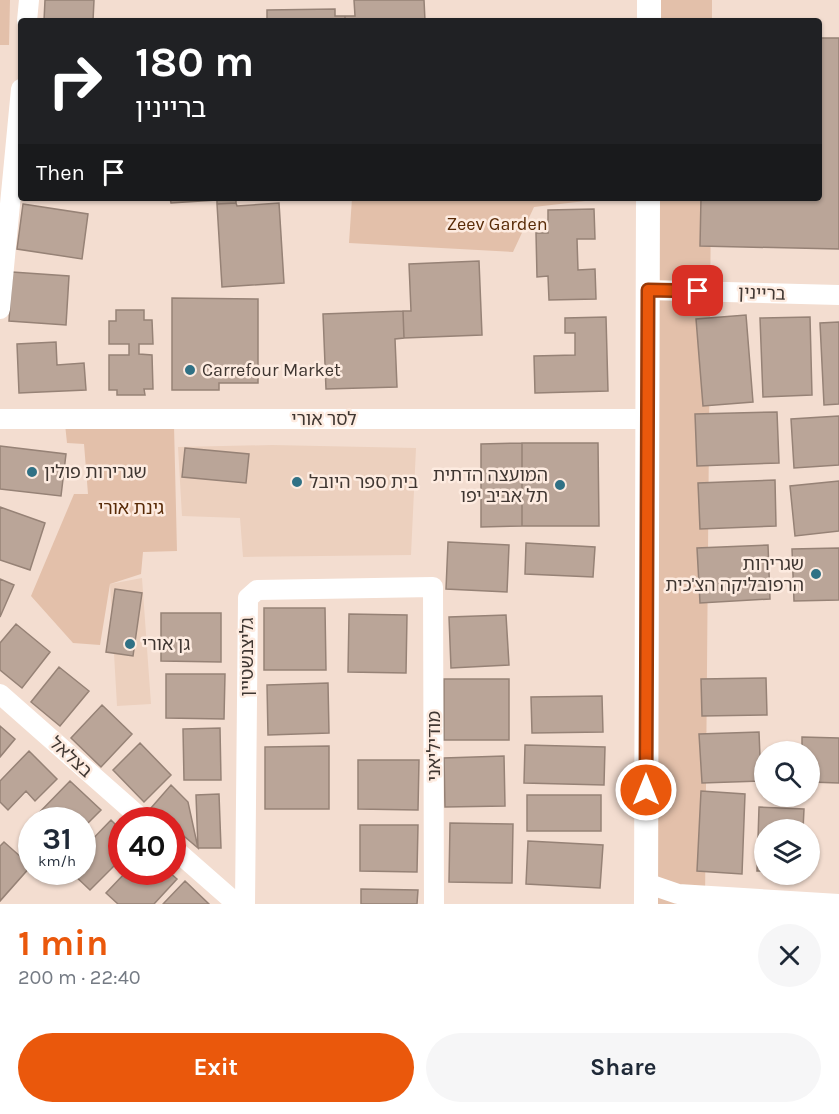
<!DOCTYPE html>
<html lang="en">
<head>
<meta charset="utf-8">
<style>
  :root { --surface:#fff; --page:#f6f6f7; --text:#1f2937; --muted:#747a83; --accent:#ea580c }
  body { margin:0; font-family:Karla,"Noto Sans Hebrew",sans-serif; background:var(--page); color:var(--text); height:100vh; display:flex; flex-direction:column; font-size:22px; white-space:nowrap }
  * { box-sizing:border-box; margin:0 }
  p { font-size:20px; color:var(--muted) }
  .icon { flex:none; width:33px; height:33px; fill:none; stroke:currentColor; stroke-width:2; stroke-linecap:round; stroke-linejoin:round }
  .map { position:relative; height:904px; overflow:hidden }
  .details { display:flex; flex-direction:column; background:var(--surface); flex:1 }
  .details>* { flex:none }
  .hud { position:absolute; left:18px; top:18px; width:804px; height:183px; border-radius:6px; box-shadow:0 2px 4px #0004; background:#202124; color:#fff; overflow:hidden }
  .buttons { position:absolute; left:754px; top:741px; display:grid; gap:12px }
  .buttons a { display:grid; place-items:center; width:66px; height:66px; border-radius:50%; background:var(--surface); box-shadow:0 2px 4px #0004; font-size:30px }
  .speed { position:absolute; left:18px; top:807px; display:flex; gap:12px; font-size:30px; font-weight:700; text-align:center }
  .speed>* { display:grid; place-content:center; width:78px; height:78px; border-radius:50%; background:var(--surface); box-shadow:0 2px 4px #0004; line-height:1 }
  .speed small { font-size:15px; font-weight:400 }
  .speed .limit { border:9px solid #d22; background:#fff; color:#111 }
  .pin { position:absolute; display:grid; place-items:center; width:51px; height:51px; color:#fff; margin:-26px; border-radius:12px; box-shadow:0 3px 9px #0006 }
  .me { position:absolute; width:66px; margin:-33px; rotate:0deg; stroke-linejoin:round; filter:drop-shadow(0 0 4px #0008) }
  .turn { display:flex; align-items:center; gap:21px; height:126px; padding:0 18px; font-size:27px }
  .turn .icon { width:78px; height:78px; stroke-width:2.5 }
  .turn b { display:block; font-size:42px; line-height:51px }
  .then { display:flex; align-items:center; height:57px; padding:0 18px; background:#0003; gap:12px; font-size:22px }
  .round { display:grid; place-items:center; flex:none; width:63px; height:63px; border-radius:32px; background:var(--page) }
  .overview { display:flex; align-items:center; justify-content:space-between; height:102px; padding:0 18px }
  h1 { font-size:36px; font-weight:700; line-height:45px; color:var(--accent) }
  .cta { display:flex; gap:12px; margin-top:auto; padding:12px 18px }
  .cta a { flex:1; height:69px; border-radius:36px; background:var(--accent); color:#fff; font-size:24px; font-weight:700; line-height:69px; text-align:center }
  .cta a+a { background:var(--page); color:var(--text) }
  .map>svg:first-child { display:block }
  .built { fill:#ecd0be }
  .green { fill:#e3c0aa }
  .building { fill:#baa598; stroke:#968276; stroke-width:1.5 }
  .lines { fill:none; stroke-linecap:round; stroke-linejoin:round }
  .minor { stroke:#fff; stroke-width:20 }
  .tertiary { stroke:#fff; stroke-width:24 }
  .route-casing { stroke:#983908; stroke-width:15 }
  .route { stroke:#ea580c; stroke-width:10 }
  .poi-dot { fill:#307185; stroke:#fdebe0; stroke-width:2 }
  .labels { text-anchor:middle; stroke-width:5; stroke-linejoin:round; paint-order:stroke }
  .park-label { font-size:18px; fill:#582a06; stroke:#fdebe0 }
  .street-label { font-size:18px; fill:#3f3631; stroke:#fdebe0 }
  .poi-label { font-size:18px; fill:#3f3631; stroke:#fdebe0; text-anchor:start }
</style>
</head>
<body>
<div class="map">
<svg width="839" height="904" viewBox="0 0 839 904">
  <rect width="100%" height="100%" fill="#f3ddd0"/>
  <path class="built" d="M272,445L416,448L411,555L243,557L240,518L182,516L178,447Z
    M142,578L151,704L117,706L110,584Z"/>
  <path class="green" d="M0,0H10L9,45H0Z
    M650,0H712V21H650Z
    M352,198H611L534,207L513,252L349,243Z
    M649,198H711L705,904H655Z
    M65,424L174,425L177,551L143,552L141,574L110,584L100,645L73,643L31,596L74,494H88L84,444L67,443Z"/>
  <path class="building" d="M45,0H94L93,21H44Z
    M354,0H424L425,21H345V16H355Z
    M335,9V16H345V21H267V10Z
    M819,38H839V249L700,246L701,198H819Z
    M170,198H236V203L217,204V200L171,203Z
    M236,203L237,206L279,203L284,283L222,287L217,204Z
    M23,204L88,214L82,259L17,249Z
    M594,209L595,239H577L578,270L595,269L596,299L549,300L548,276L537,277L536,233H548V210Z
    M479,261L482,335L404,338L403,311H411L409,264Z
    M12,272L69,276L66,325L9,321Z
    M172,298L258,299V383H219V390H172Z
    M116,310H144V320H152L153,344H139V354L152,355L153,389H144L145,395H117V390H109V355H129V344H109V321H116Z
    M403,311L404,338L395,339L397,387L326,389L323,314Z
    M746,315L753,402L703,406L696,319Z
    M606,317L608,391L535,393L534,356L575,355V333H565V318Z
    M810,317L812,395L763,397L760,318Z
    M839,322V404L824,405L820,323Z
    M56,342L57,365L84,363L86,390L19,393L17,344Z
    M777,412L779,463L697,466L695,414Z
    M839,416V465L794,468L791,419Z
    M522,443V526L481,527V444Z
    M522,443H598L599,526H522Z
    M0,446L66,454L61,496L0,489Z
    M185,448L249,454L246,483L182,477Z
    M775,480L776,526L700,529L698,483Z
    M839,481V531L795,536L790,486Z
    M0,507L45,523L30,570L0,560Z
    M448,542L509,545L507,592L446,589Z
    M526,543L595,547L593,577L525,574Z
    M768,545L770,599L700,603L697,548Z
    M839,548V600L794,601L792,549Z
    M0,579L14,585L0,617Z
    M115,589L142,593L133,656L106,652Z
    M264,608H325L326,670H264Z
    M161,613H221V662L161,661Z
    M349,614L407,615L406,673L348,672Z
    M506,615L509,665L451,668L449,617Z
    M16,624L50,652L22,688L0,670V643Z
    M59,667L89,691L60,726L31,702Z
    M166,674H225L224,719L166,718Z
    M766,678L767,715L702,716L701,679Z
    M444,679H509V740H444Z
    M328,683L329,733L268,735L267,685Z
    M602,696L603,732L532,733L531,697Z
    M102,705L132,734L101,767L71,738Z
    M0,726L15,739L0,757Z
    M220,728L221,780H184L183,729Z
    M759,732L761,781L702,783L699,734Z
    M802,737L839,738V783L810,782V752H802Z
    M140,743L171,775L144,802L113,770Z
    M525,745L605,747L604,785L524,783Z
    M329,746V809H265V747Z
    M29,751L57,779L35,801L26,791L8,810L0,802V781Z
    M504,756L505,806L445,807L444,758Z
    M358,760H419L418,810L358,809Z
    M70,781L101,810L82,829V820H32Z
    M171,785L188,802L198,848L172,826V820H166L151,808Z
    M701,791L745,794L742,874L697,871Z
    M219,794L221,848H198L196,795Z
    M527,795H601V831H527Z
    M759,807L804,809L803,830H765V871H757Z
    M111,820L122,831V858L90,890L71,872H82V850Z
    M450,823L513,824L512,883L449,882Z
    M360,825H418L417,872L360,871Z
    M528,841L603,845L600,888L526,884Z
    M4,842L31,866L0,901V846Z
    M126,872H169L177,879L154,904H118L106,893Z
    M185,881L209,904H163Z
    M361,889L418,890L417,904H361Z"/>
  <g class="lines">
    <path class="minor" d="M27,21L29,0
      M648,290L839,295
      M0,309L21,89
      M0,419H648
      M0,694L143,820
      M172,847L237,904
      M646,883L678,894L839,904
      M245,904L248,598L257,590L433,587L434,904"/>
    <path class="tertiary" d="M649,21V0
      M646,904L648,198"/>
  </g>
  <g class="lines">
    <defs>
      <path id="route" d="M646,790L648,290L698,291"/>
    </defs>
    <use href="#route" class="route-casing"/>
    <use href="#route" class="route"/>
  </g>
  <g class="poi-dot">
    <circle cx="190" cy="370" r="6"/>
    <circle cx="32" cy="472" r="6"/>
    <circle cx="297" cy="482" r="6"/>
    <circle cx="560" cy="485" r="6"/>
    <circle cx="816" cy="574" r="6"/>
    <circle cx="130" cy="644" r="6"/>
  </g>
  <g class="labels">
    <g class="park-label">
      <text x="497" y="230">Zeev Garden</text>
      <text x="131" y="514">גינת אורי</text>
    </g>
    <g class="street-label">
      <text transform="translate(762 293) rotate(2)" y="6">בריינין</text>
      <text x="324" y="425">לסר אורי</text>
      <text transform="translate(247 657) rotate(-90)" y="6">גליצנשטיין</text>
      <text transform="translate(434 746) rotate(-90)" y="6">מודיליאני</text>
      <text transform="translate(71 757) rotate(42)" y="6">בצלאל</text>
    </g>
    <g class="poi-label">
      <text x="202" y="376">Carrefour Market</text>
      <text x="44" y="478">שגרירות פולין</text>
      <text x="548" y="481" text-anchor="end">המועצה הדתית<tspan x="548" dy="21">תל אביב יפו</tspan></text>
      <text x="309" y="488">בית ספר היובל</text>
      <text x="804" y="570" text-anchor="end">שגרירות<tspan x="804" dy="21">הרפובליקה הצ'כית</tspan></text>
      <text x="142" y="650">גן אורי</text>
    </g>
  </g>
</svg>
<div class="buttons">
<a><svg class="icon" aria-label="search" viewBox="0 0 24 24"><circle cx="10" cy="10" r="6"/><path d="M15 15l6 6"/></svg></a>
<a><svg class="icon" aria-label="layers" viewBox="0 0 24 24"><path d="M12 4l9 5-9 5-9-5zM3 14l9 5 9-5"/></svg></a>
</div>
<div class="speed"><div>31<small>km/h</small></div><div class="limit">40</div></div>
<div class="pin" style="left:698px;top:291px;background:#d93025"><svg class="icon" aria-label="arrive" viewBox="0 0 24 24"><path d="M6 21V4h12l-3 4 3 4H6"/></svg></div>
<svg class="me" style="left:646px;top:790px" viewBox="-20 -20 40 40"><circle r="17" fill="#ea580c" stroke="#fff" stroke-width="3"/><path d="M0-11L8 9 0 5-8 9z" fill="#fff"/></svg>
<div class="hud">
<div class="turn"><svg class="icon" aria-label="right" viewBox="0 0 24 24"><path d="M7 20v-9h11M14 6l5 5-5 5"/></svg><div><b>180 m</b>בריינין</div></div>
<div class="then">Then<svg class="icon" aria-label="arrive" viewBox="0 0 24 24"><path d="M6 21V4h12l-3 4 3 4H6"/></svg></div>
</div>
</div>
<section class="details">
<div class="overview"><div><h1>1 min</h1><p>200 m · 22:40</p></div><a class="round"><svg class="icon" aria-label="close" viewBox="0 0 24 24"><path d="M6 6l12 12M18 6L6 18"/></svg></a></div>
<div class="cta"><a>Exit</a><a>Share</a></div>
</section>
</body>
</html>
